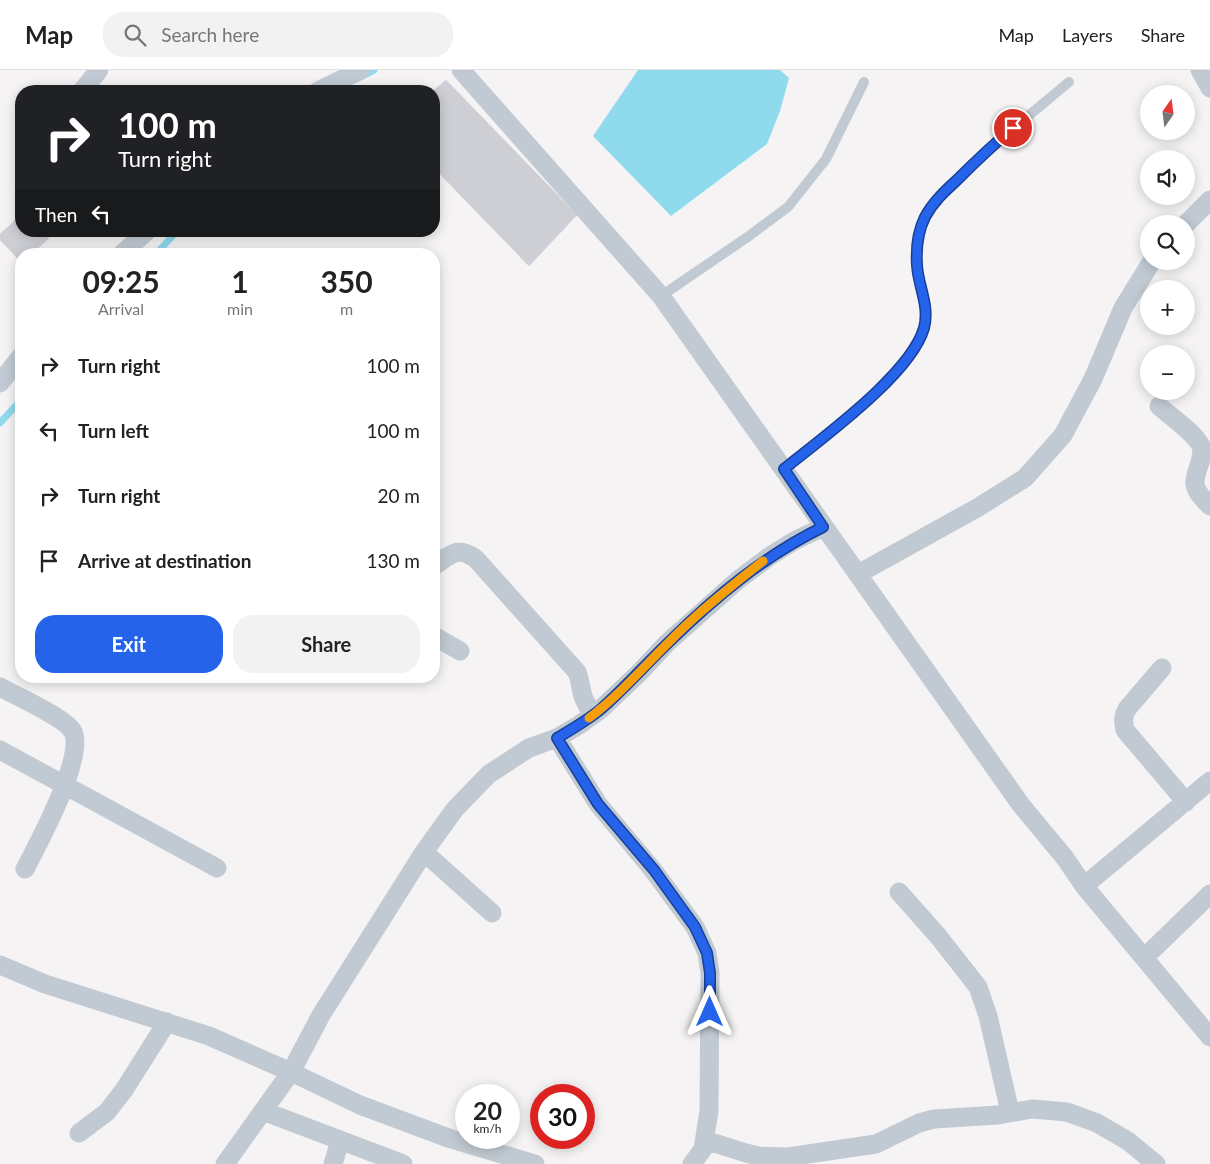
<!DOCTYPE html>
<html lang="en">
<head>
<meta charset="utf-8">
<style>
  :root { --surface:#fff; --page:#f2f2f2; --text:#222; --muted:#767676; --line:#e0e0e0; --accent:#2563eb }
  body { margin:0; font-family:Lato,sans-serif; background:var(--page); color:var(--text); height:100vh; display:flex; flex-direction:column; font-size:19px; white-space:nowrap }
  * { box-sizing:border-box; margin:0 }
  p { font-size:16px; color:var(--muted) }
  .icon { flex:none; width:28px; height:28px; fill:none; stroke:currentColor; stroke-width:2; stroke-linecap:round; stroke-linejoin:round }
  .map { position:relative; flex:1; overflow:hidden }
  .drawer { position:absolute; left:15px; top:178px; width:425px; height:435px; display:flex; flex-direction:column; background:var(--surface); border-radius:20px; box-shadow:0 2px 12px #0003 }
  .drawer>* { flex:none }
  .guide { position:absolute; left:15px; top:15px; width:425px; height:152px; border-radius:20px; box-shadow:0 2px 12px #0003; background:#202124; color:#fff; overflow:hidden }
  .needle { width:32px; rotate:14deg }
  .tools { position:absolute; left:1140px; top:15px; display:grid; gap:10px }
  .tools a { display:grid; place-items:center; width:55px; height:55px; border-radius:50%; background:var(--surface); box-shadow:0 2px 12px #0003; font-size:25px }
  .speed { position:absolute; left:455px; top:1014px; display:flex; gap:10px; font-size:25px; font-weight:700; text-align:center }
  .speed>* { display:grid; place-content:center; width:65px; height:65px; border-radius:50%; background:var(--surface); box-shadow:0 2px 12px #0003; line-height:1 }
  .speed small { font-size:12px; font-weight:400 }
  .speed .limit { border:8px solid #d22; background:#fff; color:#111 }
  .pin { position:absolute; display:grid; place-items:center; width:42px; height:42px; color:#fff; margin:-21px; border:2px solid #fff; border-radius:50%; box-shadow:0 1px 5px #0007 }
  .me { position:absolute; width:55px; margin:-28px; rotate:0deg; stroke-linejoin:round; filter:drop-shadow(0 0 4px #0008) }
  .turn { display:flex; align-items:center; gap:18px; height:105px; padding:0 20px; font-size:22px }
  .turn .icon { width:65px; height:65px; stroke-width:2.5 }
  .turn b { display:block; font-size:35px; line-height:42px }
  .then { display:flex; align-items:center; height:48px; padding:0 20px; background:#0003; gap:10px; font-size:19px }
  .eta { display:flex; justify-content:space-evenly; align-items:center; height:85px; text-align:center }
  .eta b { font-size:30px; font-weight:700; line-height:35px }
  .button { display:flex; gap:10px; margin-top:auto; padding:10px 20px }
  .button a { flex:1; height:58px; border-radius:20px; background:var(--accent); color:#fff; font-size:20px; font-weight:700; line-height:58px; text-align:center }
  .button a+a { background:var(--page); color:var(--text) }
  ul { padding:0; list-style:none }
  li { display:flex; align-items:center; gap:15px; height:65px; padding:0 20px }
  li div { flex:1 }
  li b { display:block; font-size:19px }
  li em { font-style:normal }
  header { display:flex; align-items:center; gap:30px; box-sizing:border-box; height:70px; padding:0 25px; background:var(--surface); border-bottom:1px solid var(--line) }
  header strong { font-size:24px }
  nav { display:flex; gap:28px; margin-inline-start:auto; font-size:18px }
  .search { width:350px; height:45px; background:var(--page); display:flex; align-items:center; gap:12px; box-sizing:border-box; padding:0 18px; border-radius:20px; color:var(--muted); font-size:19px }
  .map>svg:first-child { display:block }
  .water { fill:#90daee }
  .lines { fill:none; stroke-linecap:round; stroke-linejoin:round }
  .stream { stroke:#90daee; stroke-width:7 }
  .building { fill:#cdcfd5; stroke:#d7d9de }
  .service { stroke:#c1cad2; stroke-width:10 }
  .minor { stroke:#c1cad2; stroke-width:19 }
  .route-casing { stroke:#184099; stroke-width:12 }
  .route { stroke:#2563eb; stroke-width:9 }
  .slow { stroke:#f59e0b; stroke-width:9 }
</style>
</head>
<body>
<header>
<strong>Map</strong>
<div class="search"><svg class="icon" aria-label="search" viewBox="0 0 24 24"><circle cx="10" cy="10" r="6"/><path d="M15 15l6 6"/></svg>Search here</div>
<nav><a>Map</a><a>Layers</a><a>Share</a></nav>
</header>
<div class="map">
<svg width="1210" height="1094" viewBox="0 0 1210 1094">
  <rect width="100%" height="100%" fill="#f5f3f3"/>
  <path class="water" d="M638,0H780L789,8L780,41L767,74L671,146L593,66Z"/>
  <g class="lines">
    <path class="stream" d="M362,6L374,0
      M156,184L177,161
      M0,353L21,330"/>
  </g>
  <path class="building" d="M446,10L577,145L529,196L434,98L433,21Z
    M21,145V161H42L49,168L32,184H21V192L0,170V164Z"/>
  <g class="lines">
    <path class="service" d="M661,226L749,166L788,137L826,89L864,12
      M784,399C823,367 926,295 926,243C926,228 920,213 917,198C915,182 918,160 925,146C934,131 948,119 960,106C994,73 1032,43 1069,12"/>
    <path class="minor" d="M461,0L661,226L1021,735L1065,788L1084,816L1210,967
      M1200,0L1210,18
      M82,21L99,0
      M318,21L361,0
      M1186,154L1210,130
      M122,184L147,161
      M0,313L21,286
      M1159,336C1170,346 1195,363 1201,376C1205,389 1194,401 1195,414C1196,423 1205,430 1210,436
      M434,496C450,485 458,475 476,489L577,602C580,609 580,615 582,622C583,630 589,638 593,645
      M858,504L977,438L1025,408L1063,365L1093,309L1123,238L1152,191
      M434,566L460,581
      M1162,598L1127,639C1123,646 1123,651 1125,660L1186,732
      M0,617C17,626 63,647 72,660C88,682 37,776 25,799
      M557,668L598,734L653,800L695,857L707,883L710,903L709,1041L703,1079L692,1094
      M0,680L217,798
      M424,782L492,843
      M1084,816L1210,711
      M899,822L938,866L978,917L988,946L1010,1042
      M1144,888L1210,824
      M0,895L45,914L209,966L291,1002L360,1035L451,1069L535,1094
      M263,1041L403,1094
      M79,1063L107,1042L124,1020L167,952
      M705,1070L746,1083L758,1086L788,1087L876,1074L919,1053L934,1049L998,1045L1032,1039L1044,1040L1067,1042L1097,1053L1128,1071L1156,1094
      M225,1094L291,1002L321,945L424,782L455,739L489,704L529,678L557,668L579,655L600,640L639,603L667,573L738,510L770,486L794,471L823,457
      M333,1094L340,1071"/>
  </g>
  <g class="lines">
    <defs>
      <path id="route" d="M710,942V903L707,883L695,857L654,800L598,734L557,668C572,659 588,650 601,639C625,618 646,594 669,572C716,526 764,486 823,457L784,399C822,368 911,304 924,258C930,236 918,216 917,195C916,179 918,161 925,147C933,132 945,121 957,110C975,92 993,75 1013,58"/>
    </defs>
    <use href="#route" class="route-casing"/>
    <use href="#route" class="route"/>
    <path class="slow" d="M589,648C618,626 641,600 667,574C696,544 730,517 763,491"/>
  </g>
</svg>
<div class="tools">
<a><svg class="needle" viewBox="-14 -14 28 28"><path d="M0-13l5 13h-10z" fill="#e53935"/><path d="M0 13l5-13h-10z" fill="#767676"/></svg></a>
<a><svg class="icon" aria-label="sound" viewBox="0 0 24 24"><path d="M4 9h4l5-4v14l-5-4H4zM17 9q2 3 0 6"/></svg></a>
<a><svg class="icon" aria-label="search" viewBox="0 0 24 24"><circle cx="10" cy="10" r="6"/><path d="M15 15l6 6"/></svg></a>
<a>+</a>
<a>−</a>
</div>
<div class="speed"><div>20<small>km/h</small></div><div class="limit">30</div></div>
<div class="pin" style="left:1013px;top:58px;background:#d93025"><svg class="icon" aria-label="arrive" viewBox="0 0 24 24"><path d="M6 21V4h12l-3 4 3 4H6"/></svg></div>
<svg class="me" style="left:710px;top:942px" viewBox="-20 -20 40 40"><path d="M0-17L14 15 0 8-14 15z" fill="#2563eb" stroke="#fff" stroke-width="4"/></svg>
<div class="guide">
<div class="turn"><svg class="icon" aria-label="right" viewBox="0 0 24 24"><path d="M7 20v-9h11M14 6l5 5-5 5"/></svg><div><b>100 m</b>Turn right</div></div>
<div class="then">Then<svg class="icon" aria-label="left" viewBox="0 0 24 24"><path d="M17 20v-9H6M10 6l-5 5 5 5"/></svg></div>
</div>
<section class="drawer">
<div class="eta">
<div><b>09:25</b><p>Arrival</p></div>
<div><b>1</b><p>min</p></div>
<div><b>350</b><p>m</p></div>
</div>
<ul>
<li><svg class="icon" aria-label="right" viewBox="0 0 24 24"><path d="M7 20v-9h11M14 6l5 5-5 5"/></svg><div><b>Turn right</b></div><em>100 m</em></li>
<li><svg class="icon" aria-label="left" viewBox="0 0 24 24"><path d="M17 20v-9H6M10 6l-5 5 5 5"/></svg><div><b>Turn left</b></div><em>100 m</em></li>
<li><svg class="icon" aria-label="right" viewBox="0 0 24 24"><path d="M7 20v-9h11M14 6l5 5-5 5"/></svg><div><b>Turn right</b></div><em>20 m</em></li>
<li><svg class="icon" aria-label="arrive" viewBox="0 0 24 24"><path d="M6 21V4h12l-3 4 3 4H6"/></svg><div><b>Arrive at destination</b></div><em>130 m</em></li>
</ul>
<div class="button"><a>Exit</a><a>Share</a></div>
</section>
</div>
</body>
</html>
